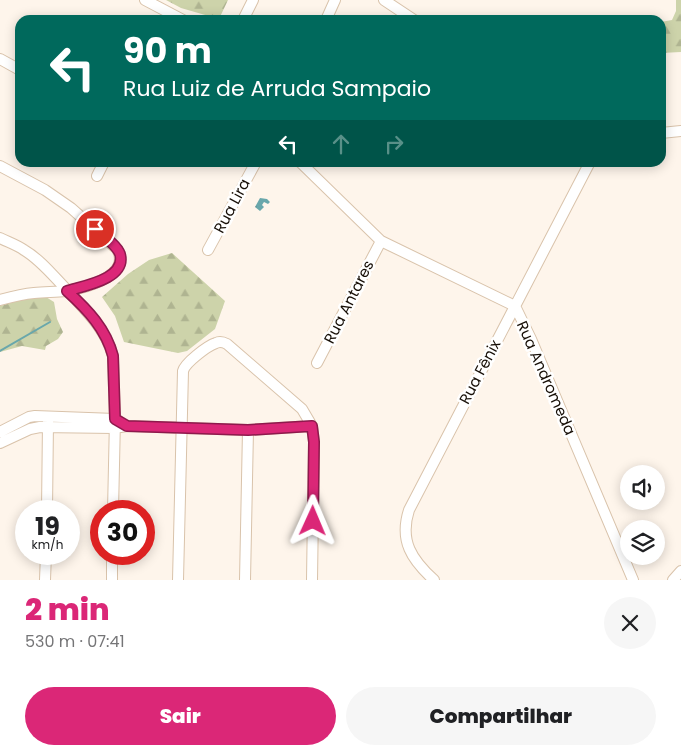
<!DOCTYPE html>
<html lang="pt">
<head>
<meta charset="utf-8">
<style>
  :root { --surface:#fff; --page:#f6f6f6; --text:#202124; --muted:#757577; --accent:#db2777 }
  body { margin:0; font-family:Poppins,sans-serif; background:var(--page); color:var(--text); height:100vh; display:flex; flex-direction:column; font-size:19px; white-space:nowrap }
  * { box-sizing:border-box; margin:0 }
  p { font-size:16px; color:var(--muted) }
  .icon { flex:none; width:28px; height:28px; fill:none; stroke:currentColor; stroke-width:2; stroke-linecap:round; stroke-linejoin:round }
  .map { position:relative; height:580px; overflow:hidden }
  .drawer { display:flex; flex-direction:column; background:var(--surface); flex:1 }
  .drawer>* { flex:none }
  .guide { position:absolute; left:15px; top:15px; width:651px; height:152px; border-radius:15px; box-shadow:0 2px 12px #0003; background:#00695c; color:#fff; overflow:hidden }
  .tools { position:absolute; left:620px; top:465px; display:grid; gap:10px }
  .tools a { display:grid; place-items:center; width:45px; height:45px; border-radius:50%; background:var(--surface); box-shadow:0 2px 12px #0003; font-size:25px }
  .speed { position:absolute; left:15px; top:500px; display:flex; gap:10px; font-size:25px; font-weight:700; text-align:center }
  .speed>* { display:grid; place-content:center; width:65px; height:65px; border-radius:50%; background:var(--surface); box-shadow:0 2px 12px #0003; line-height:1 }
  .speed small { font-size:12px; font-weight:400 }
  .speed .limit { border:8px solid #d22; background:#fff; color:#111 }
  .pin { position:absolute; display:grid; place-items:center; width:42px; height:42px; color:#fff; margin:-21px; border:2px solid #fff; border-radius:50%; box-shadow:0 1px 5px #0007 }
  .me { position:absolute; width:55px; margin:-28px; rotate:1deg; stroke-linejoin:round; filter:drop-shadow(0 0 4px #0008) }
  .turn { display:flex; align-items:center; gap:18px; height:105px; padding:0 25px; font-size:22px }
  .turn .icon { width:65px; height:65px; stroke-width:2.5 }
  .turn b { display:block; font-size:35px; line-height:42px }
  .lanes { display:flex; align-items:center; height:48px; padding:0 25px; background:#0003; justify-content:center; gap:25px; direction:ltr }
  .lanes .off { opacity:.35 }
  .round { display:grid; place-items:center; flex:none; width:52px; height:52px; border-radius:26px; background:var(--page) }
  .headline { display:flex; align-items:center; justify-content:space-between; height:85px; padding:0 25px }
  h1 { font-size:30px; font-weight:800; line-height:38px; color:var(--accent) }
  .button { display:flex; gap:10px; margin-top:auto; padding:10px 25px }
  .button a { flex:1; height:58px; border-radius:30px; background:var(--accent); color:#fff; font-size:20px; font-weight:800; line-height:58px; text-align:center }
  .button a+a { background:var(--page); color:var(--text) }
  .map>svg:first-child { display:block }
  .forest { fill:url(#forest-firs) }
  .water { fill:url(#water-ripples) }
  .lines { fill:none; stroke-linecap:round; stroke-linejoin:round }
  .stream { stroke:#69a7ab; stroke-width:2 }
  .minor-casing { stroke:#d9c3ab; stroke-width:12 }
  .minor { stroke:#fff; stroke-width:10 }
  .route-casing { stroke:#8e194d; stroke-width:12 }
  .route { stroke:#db2777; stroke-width:9 }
  .labels { text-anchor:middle; stroke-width:5; stroke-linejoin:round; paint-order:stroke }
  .street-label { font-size:15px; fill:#160e06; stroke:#fff }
</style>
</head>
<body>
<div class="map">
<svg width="681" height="580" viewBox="0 0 681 580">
  <defs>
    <pattern id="forest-firs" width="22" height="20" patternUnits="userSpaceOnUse" patternTransform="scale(1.25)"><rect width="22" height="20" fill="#cdd3aa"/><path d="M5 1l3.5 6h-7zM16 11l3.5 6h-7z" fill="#afb491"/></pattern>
    <pattern id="water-ripples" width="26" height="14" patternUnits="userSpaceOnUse" patternTransform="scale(1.25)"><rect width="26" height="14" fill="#69a7ab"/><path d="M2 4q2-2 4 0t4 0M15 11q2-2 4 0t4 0" fill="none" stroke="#558689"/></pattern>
  </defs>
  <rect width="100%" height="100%" fill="#fef5eb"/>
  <path class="forest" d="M166,0H228L219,19L181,8Z
    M676,0H681V52L661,53V22L672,20L676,11Z
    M172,253L225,301L215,329L187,351L178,353L124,342L115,316L102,297L128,274L149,260Z
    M37,295L46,297L54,302L57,319L63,332L58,339L46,346L45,350L22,346L0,352V306Z"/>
  <path class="water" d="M260,198L267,199L270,202L268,204L264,202L262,205L264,207L260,211L255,207Z"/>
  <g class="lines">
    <path class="stream" d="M0,351L50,322"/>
    <defs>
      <path id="minor" d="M145,0L183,20
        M384,0L414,20
        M243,20L253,0
        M326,20L335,0
        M0,59L20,70
        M661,133L681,131
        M300,162L381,241L515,306L531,339L633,580
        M0,166L45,190L71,208L117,249C132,276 85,288 66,291C55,292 45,292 34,293C23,294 11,297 0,300
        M97,176L104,162
        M0,238C8,242 17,245 24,250C41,260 54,277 67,290C86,311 105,328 113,356L115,419L113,511
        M208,250L256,162
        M317,363L381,241
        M0,432L29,417L35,416L115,419L120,422
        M0,443L30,429L40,427L114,428L127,426L248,430L312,426
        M47,511L48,422
        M45,580L46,554
        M112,580V554
        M178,580L183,371C185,363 207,346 216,343C220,341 223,342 227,344L302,409L312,426L314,442L312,580
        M245,580L248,430
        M434,580C412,560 399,541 409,510L590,162
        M673,580L681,571"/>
    </defs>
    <use href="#minor" class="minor-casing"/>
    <use href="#minor" class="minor"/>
  </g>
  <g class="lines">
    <defs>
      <path id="route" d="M95,229C102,235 117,245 120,254C127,279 83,286 67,291C88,310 106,329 113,356L115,419L127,426L248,430L312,426L314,442L313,521"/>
    </defs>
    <use href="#route" class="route-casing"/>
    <use href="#route" class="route"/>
  </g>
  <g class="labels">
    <g class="street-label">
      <text transform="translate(232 206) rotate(-62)" y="5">Rua Lira</text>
      <text transform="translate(349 302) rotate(-63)" y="5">Rua Antares</text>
      <text transform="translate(480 372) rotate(-62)" y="5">Rua Fênix</text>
      <text transform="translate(546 378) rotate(66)" y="5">Rua Andromeda</text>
    </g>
  </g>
</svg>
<div class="tools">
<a><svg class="icon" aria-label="sound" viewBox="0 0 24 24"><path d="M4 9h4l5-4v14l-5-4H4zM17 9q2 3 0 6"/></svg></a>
<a><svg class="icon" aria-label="layers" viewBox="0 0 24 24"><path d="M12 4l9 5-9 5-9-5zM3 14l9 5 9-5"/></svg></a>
</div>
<div class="speed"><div>19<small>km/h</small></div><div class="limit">30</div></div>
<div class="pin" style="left:95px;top:229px;background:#d93025"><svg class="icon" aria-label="arrive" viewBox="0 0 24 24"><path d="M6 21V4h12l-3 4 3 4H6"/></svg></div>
<svg class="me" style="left:313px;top:521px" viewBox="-20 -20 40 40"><path d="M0-17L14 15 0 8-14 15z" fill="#db2777" stroke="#fff" stroke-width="4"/></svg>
<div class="guide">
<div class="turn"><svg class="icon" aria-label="left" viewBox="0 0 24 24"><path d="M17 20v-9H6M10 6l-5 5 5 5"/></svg><div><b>90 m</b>Rua Luiz de Arruda Sampaio</div></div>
<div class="lanes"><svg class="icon" aria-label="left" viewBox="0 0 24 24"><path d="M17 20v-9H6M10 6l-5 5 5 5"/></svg><svg class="icon off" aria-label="ahead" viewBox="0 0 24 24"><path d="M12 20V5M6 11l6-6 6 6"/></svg><svg class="icon off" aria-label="right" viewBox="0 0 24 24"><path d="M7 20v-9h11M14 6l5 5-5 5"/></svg></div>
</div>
</div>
<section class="drawer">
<div class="headline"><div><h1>2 min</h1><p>530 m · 07:41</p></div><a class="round"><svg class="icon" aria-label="close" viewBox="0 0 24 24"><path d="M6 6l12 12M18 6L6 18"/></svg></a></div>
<div class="button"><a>Sair</a><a>Compartilhar</a></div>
</section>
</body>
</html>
